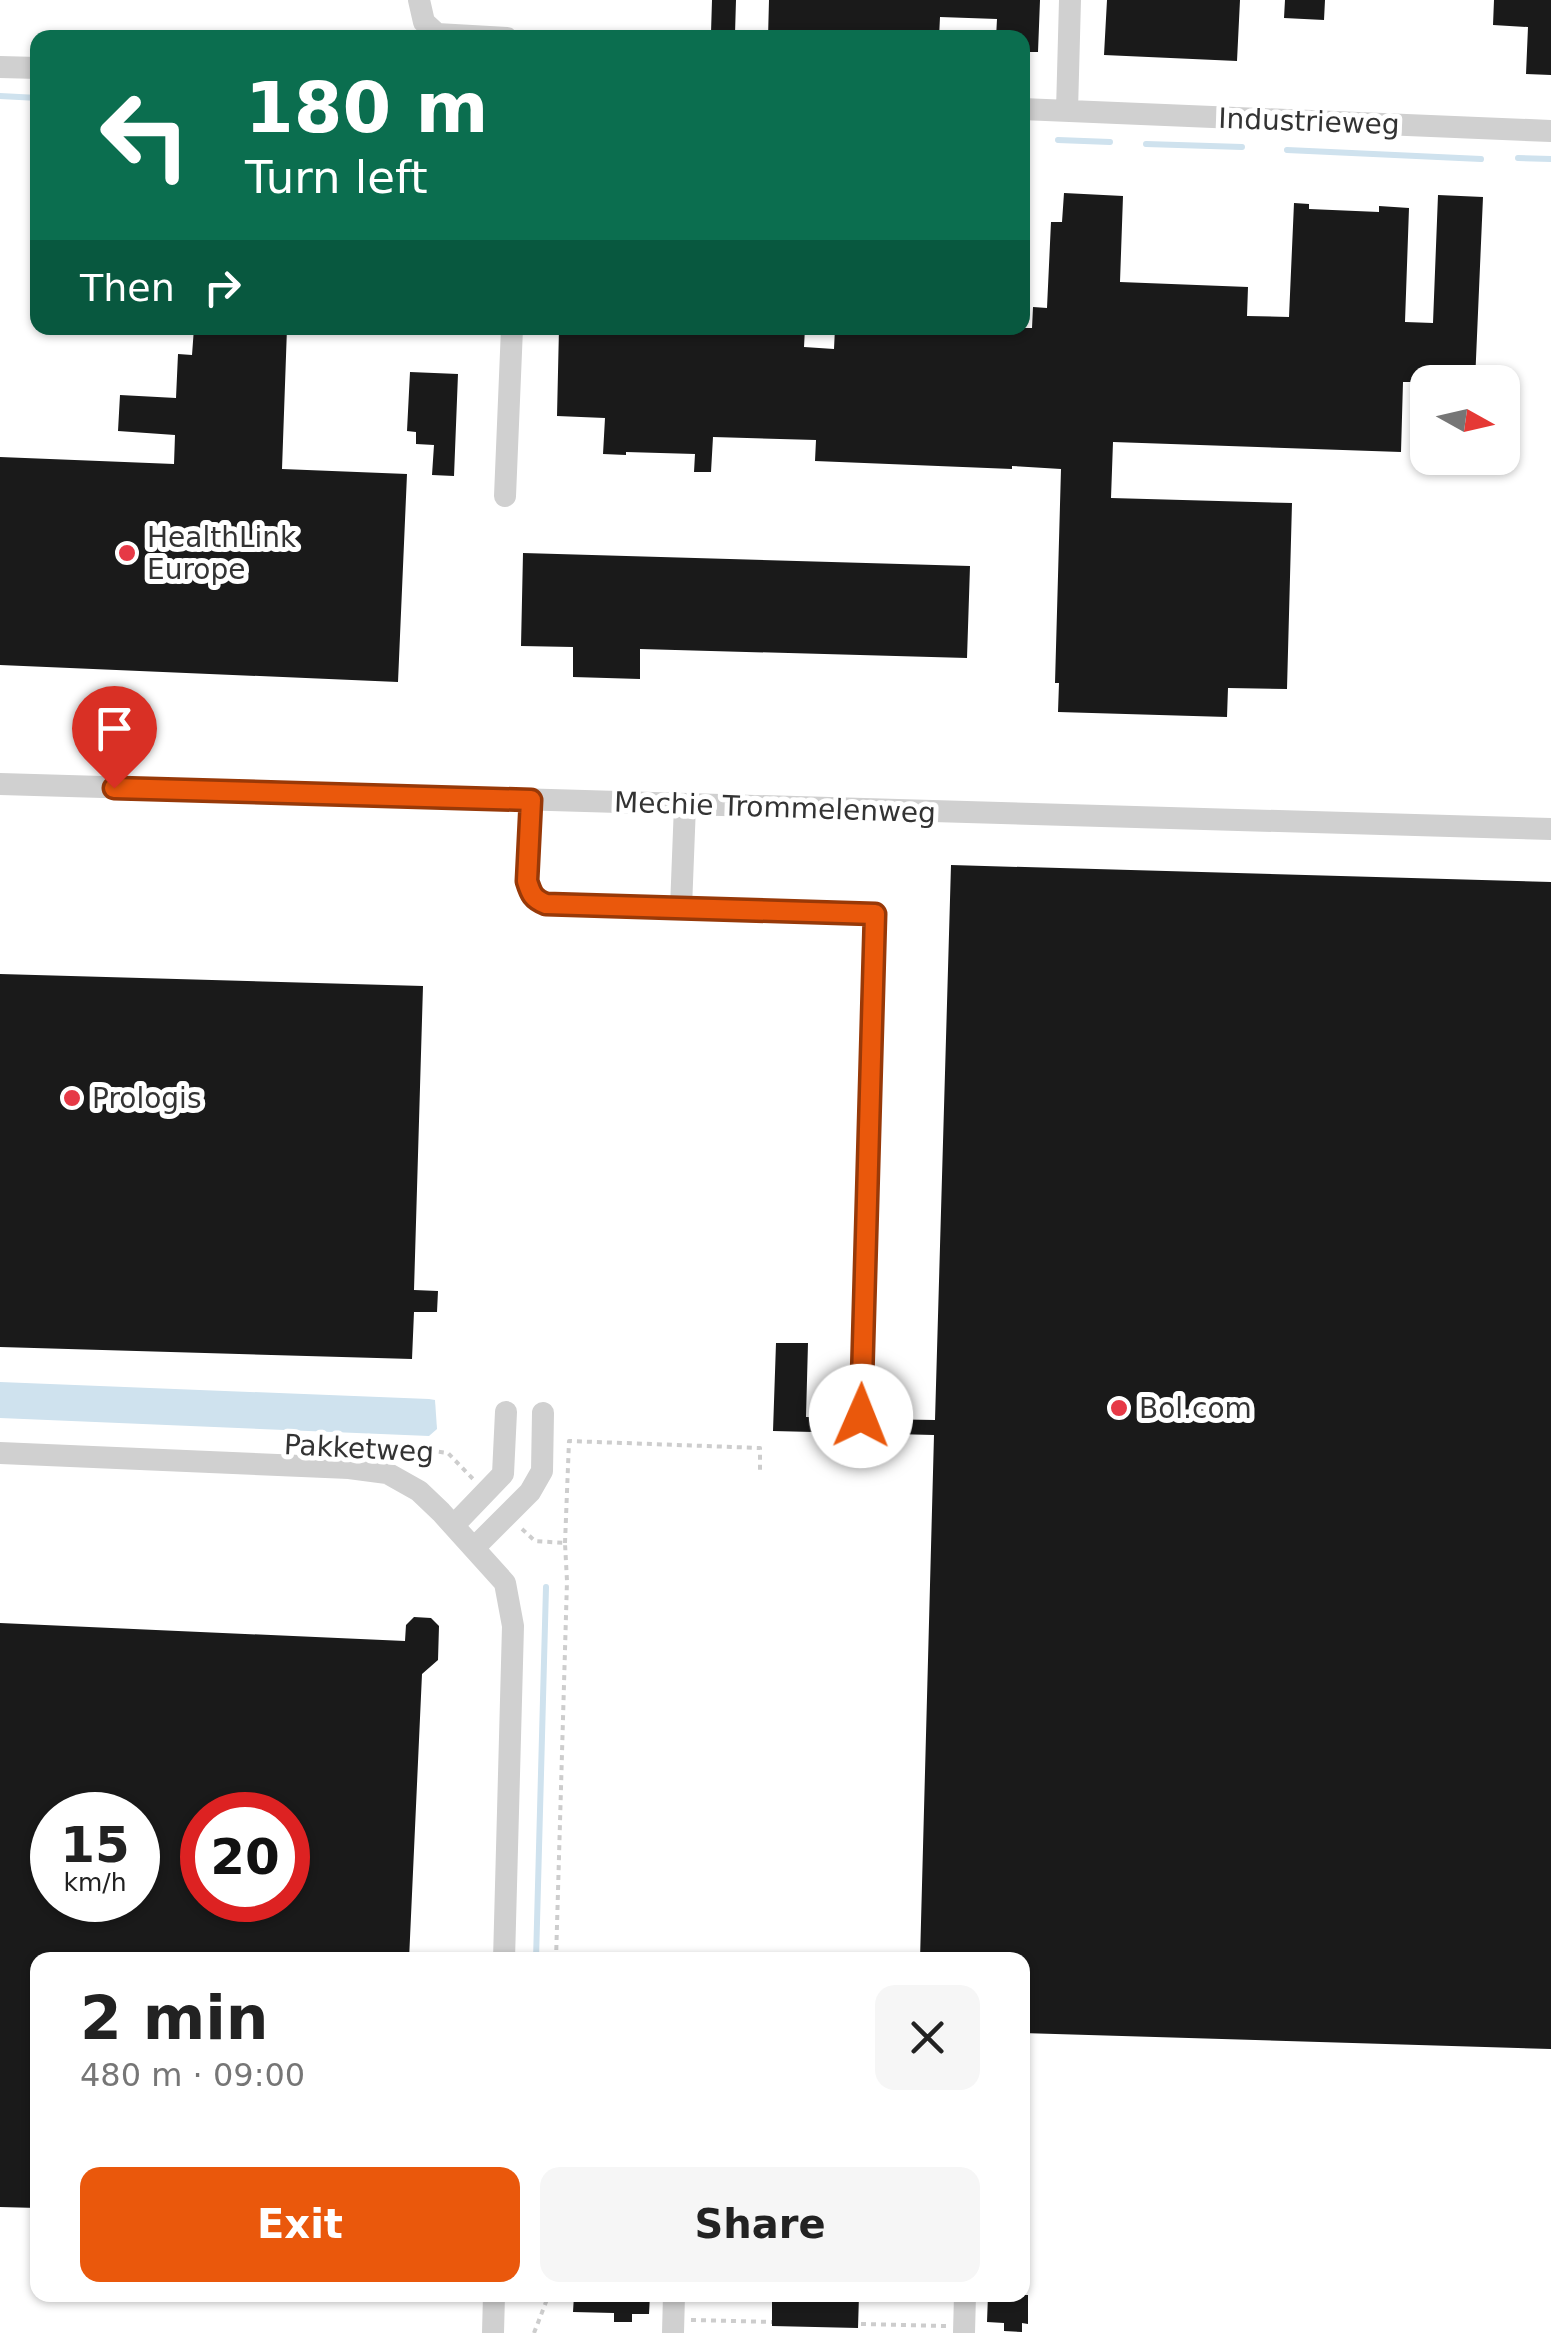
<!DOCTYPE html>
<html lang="en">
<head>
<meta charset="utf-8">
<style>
  :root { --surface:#fff; --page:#f6f6f6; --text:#222; --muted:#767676; --accent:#ea580c }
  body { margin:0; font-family:"DejaVu Sans",sans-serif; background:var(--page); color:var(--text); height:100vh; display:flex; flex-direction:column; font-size:38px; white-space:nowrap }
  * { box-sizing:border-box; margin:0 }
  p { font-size:32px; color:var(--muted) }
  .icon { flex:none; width:55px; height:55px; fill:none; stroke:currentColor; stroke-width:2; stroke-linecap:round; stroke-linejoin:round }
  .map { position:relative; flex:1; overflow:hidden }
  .side { position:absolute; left:30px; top:1952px; width:1000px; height:350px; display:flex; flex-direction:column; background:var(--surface); border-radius:20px; box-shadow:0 2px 8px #0004 }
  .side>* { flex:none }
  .hud { position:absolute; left:30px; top:30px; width:1000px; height:305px; border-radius:20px; box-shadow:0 2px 8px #0004; background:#0b6e4f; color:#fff; overflow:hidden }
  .needle { width:65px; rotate:98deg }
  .controls { position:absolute; left:1410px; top:365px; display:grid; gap:20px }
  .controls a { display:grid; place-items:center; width:110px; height:110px; border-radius:20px; background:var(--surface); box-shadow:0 2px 8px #0004; font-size:50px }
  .speed { position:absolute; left:30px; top:1792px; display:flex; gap:20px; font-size:50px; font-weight:700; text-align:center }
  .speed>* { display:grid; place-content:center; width:130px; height:130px; border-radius:50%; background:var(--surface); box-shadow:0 2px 8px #0004; line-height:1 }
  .speed small { font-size:25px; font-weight:400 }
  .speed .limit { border:15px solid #d22; background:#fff; color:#111 }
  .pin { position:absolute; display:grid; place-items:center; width:85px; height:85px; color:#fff; margin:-102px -42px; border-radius:50% 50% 50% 0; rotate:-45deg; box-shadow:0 0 10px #0007 }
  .pin .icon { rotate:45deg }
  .me { position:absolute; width:110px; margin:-55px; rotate:1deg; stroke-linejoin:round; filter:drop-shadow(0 0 8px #0008) }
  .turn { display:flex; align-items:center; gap:35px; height:210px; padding:0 50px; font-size:45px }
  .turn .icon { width:130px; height:130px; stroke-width:2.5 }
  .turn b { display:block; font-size:70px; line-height:85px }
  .then { display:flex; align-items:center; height:95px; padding:0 50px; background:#0003; gap:20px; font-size:38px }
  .round { display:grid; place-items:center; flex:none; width:105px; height:105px; border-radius:20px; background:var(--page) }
  .head { display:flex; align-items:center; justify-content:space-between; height:170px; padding:0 50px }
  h1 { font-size:60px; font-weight:700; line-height:75px }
  .primary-button { display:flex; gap:20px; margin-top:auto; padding:20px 50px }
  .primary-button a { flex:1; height:115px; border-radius:20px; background:var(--accent); color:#fff; font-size:40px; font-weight:700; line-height:115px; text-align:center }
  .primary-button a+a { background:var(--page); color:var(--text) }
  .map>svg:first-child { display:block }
  .water { fill:#cfe2ee }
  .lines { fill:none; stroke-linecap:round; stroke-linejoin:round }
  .stream { stroke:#cfe2ee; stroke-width:6 }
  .building { fill:#1a1a1a; fill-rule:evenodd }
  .path { stroke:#cdcdcd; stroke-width:4; stroke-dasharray:5 5; stroke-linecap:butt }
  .minor { stroke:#d0d0d0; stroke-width:22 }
  .route-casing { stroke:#983908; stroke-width:25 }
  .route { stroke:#ea580c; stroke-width:18 }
  .poi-dot { fill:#e63946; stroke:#fff; stroke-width:4 }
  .labels { text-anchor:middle; stroke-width:10; stroke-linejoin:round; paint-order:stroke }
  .street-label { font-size:28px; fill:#333; stroke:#fff }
  .poi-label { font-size:28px; fill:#333; stroke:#fff; text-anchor:start }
</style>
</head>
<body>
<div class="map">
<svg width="1551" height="2333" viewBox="0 0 1551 2333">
  <rect width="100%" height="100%" fill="#fff"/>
  <path class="water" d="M0,1382L429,1399L435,1400L437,1429L429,1436L0,1418Z"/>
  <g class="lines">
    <path class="stream" d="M0,96L38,98
      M1058,140L1110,142
      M1146,144L1242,147
      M1287,150L1481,159
      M1518,158L1551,159
      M536,1960L546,1587"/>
  </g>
  <path class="building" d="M712,0H736L735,34L711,33Z
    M769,0H1040L1038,52H1022V38H996L997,19L940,17L939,38H768Z
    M1107,0H1240L1237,61L1104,55Z
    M1285,0H1325L1324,20L1284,18Z
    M1494,0H1551V75L1526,74L1528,27L1493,25Z
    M1064,193L1123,196L1120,282L1248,287L1247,316L1289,317L1294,203L1309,204V209L1379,212V206L1409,208L1405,322L1433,323L1438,195L1483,197L1475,382H1403L1401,452L1113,442L1111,498L1292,503L1287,689L1228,688L1227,717L1058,712L1059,683H1055L1061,469L1012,466V469L815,461L816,440L713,437L711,472H694L695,454L626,452V455L603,454L605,418L557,416L559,328H805L804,347L834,349L835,328H1032L1033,307L1047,308L1051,222H1062Z
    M194,328H287L282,469L407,474L398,682L0,665V457L174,464L175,435L118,431L120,395L176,398L178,354L192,355Z
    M410,372L458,374L454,476L432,475L434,445L416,444V432L407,431Z
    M523,553L970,566L967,658L640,649V679L573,677V647L521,646Z
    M951,865L1551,882V2049L1022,2033V1960H920L934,1435L773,1431L776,1343H808L806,1417L846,1418L852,1428L860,1431L869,1429L875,1419L935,1420Z
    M0,974L423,986L414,1290L438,1291L437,1312H414L412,1359L0,1347Z
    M414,1617L431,1618L439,1626L438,1660L422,1674L409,1960H38V2208L0,2207V1623L405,1641L406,1625ZM52,1815H138V1900H52ZM202,1815H288V1900H202Z
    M574,2295H650L649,2314H632V2322H614V2313L573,2312Z
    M772,2295H859L858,2328L772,2326Z
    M988,2295H1028V2324L1022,2323V2332L1004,2331V2323L987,2322Z"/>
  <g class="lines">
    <path class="path" d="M359,1447L425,1450L448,1453L473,1479
      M522,1529L535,1541L565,1543L567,1581L556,1960
      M565,1543L569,1441L760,1448V1474
      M691,2320L772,2322
      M861,2324L946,2326
      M534,2333L546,2302V2295"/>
    <path class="minor" d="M419,0L424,22L437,34L507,38
      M0,67L38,68
      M1022,109L1551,131
      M1067,111L1070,0
      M505,496L512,328
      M0,784L1551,829
      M531,800L527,881C531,894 533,899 546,904L875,914L861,1416
      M681,908L685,805
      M0,1453L349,1468L387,1473L419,1491L441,1512L505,1583L513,1626L504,1960
      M454,1525L503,1474L506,1412
      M474,1548L530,1492L542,1471L543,1413
      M493,2333L494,2295
      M673,2333L674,2295
      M964,2333L965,2295"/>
  </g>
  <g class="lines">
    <defs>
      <path id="route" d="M114,788L531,800L527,881C531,894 533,899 546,904L875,914L861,1416"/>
    </defs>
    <use href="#route" class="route-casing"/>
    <use href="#route" class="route"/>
  </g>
  <g class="poi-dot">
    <circle cx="127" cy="553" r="10"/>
    <circle cx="72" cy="1098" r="10"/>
    <circle cx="1119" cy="1408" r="10"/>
  </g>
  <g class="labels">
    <g class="street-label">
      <text transform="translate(1309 121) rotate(2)" y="10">Industrieweg</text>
      <text transform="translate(775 807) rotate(2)" y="10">Mechie Trommelenweg</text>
      <text transform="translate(359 1448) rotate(3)" y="10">Pakketweg</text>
    </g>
    <g class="poi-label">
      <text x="147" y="547">HealthLink<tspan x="147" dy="32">Europe</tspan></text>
      <text x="92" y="1108">Prologis</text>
      <text x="1139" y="1418">Bol.com</text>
    </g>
  </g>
</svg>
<div class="controls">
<a><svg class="needle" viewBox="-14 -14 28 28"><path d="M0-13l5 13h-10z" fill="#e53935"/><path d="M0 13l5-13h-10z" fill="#767676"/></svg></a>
</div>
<div class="speed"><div>15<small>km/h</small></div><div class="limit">20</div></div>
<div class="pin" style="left:114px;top:788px;background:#d93025"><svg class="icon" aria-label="arrive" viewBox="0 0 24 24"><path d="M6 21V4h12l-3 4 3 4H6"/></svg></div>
<svg class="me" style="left:861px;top:1416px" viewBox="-20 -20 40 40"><circle r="19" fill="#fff"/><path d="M0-13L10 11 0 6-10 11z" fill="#ea580c"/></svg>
<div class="hud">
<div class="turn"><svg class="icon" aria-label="left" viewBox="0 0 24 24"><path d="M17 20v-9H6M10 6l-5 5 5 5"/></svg><div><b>180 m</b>Turn left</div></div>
<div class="then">Then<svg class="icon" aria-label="right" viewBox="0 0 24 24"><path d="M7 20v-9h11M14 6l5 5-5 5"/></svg></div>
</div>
<section class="side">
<div class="head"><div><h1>2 min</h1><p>480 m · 09:00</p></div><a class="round"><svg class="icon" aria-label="close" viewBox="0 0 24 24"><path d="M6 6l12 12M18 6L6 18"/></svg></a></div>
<div class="primary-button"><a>Exit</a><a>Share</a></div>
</section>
</div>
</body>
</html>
